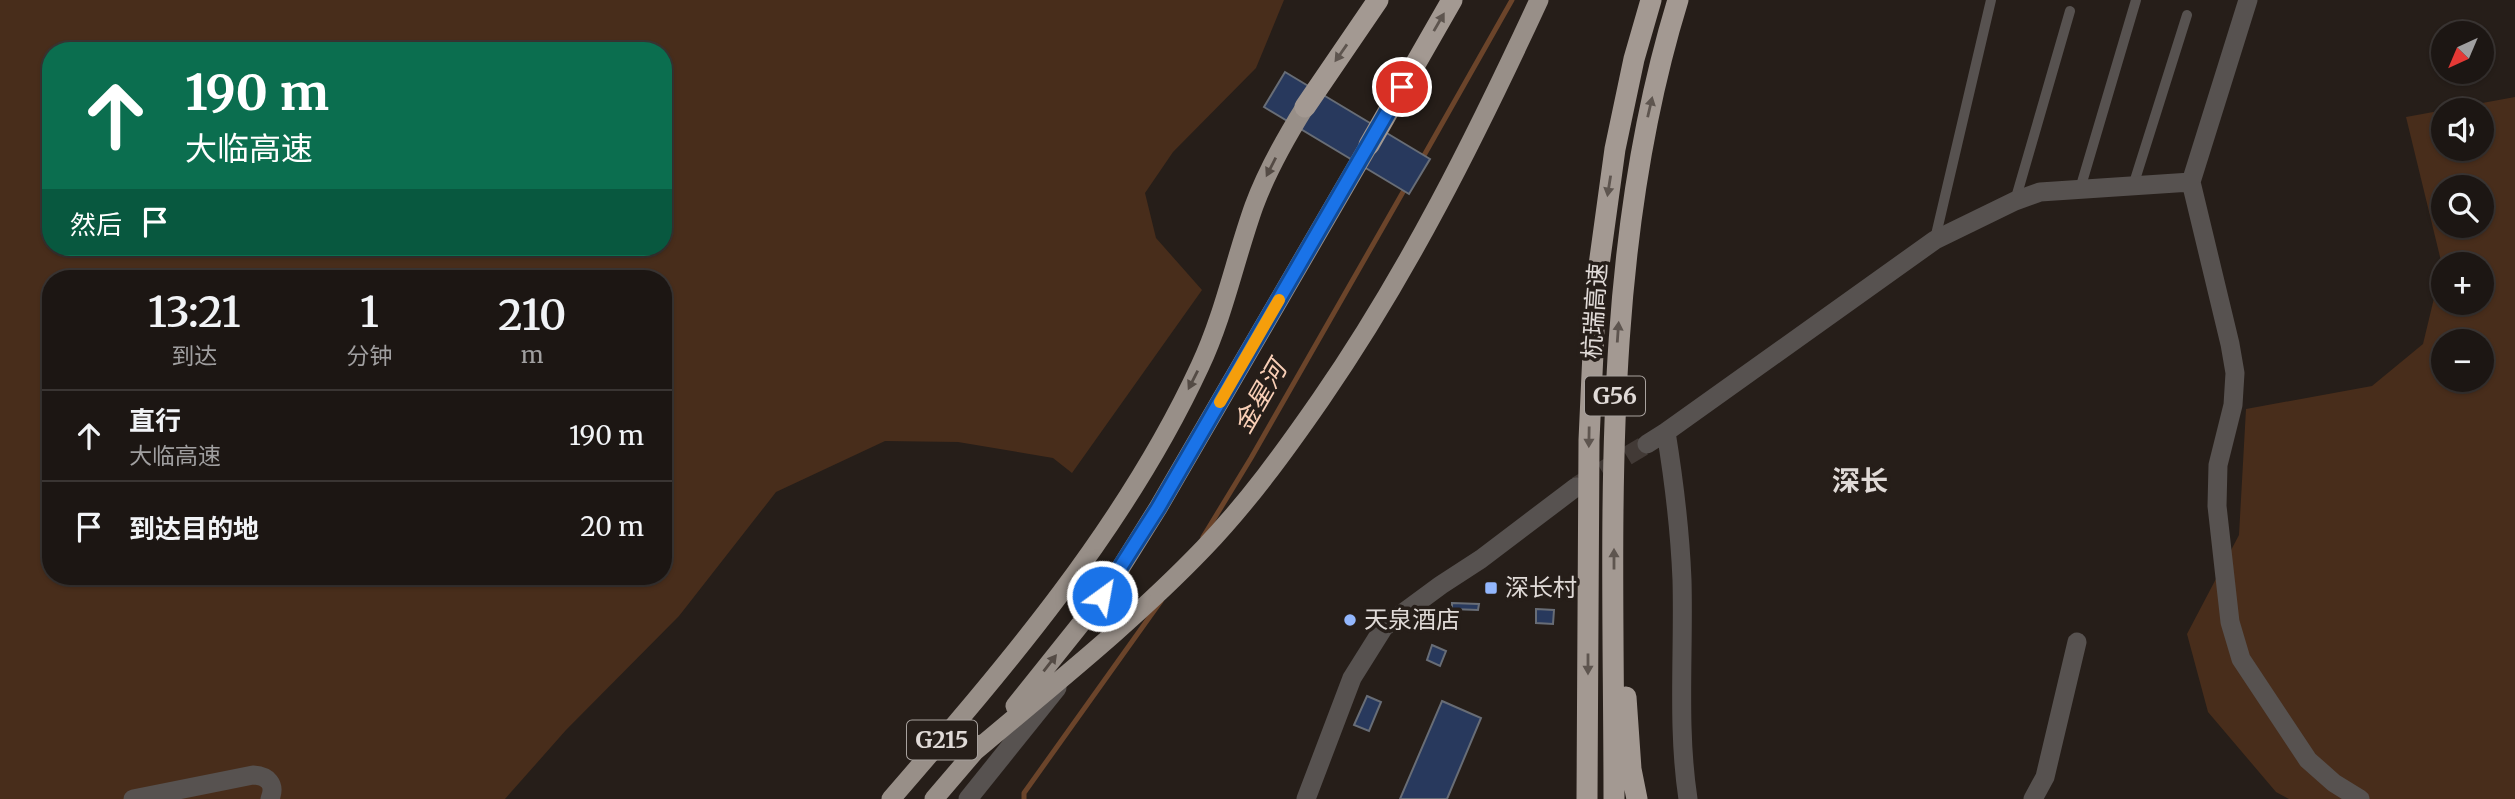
<!DOCTYPE html>
<html lang="zh">
<head>
<meta charset="utf-8">
<style>
  :root { --surface:#1c1613; --page:#292321; --text:#f1f3f6; --muted:#a09fa0; --line:#3a3533 }
  body { margin:0; font-family:Merriweather,"Noto Sans SC",serif; background:var(--page); color:var(--text); height:100vh; display:flex; flex-direction:column; font-size:26px; white-space:nowrap }
  * { box-sizing:border-box; margin:0 }
  p { font-size:23px; color:var(--muted) }
  .icon { flex:none; width:38px; height:38px; fill:none; stroke:currentColor; stroke-width:2; stroke-linecap:round; stroke-linejoin:round }
  .map { position:relative; flex:1; overflow:hidden }
  .side { position:absolute; left:42px; top:270px; width:630px; height:315px; display:flex; flex-direction:column; background:var(--surface); border-radius:28px; box-shadow:0 2px 5px #0004,0 0 0 2px var(--line) }
  .side>* { flex:none }
  .top-card { position:absolute; left:42px; top:42px; width:630px; height:214px; border-radius:28px; box-shadow:0 2px 5px #0004,0 0 0 2px var(--line); background:#0b6e4f; color:#fff; overflow:hidden }
  .needle { width:46px; rotate:224deg }
  .buttons { position:absolute; left:2431px; top:21px; display:grid; gap:14px }
  .buttons a { display:grid; place-items:center; width:63px; height:63px; border-radius:50%; background:var(--surface); box-shadow:0 2px 5px #0004,0 0 0 2px var(--line); font-size:35px }
  .pin { position:absolute; display:grid; place-items:center; width:60px; height:60px; color:#fff; margin:-30px; border:4px solid #fff; border-radius:50%; box-shadow:0 2px 7px #0007 }
  .me { position:absolute; width:77px; margin:-38px; rotate:32deg; stroke-linejoin:round; filter:drop-shadow(0 0 5px #0008) }
  .turn { display:flex; align-items:center; gap:24px; height:147px; padding:0 28px; font-size:32px }
  .turn .icon { width:91px; height:91px; stroke-width:2.5 }
  .turn b { display:block; font-size:49px; line-height:60px }
  .then { display:flex; align-items:center; height:66px; padding:0 28px; background:#0003; gap:14px; font-size:26px }
  .eta { display:flex; justify-content:space-evenly; align-items:center; height:119px; text-align:center }
  .eta b { font-size:42px; font-weight:600; line-height:49px }
  ul { padding:0; list-style:none }
  li { display:flex; align-items:center; gap:21px; height:91px; padding:0 28px; border-top:2px solid var(--line) }
  li div { flex:1 }
  li b { display:block; font-size:26px }
  li em { font-style:normal }
  .map>svg:first-child { display:block }
  .green { fill:#482d1b; fill-rule:evenodd }
  .lines { fill:none; stroke-linecap:round; stroke-linejoin:round }
  .stream { stroke:#6b442a; stroke-width:5 }
  .building { fill:#28395d; stroke:#686d76; stroke-width:2 }
  .minor-tunnel { stroke:#423a36; stroke-width:19; stroke-dasharray:19 10; stroke-linecap:butt }
  .service { stroke:#575250; stroke-width:10 }
  .minor { stroke:#575250; stroke-width:19 }
  .tertiary { stroke:#575250; stroke-width:19 }
  .trunk { stroke:#988f88; stroke-width:19 }
  .motorway { stroke:#a39992; stroke-width:21 }
  .oneway { fill:#5e554f }
  .oneway2 { fill:#544b45 }
  .route-casing { stroke:#114b97; stroke-width:18 }
  .route { stroke:#1a73e8; stroke-width:12 }
  .slow { stroke:#f59e0b; stroke-width:12 }
  .poi-dot { fill:#93b7fd; stroke:#261e19; stroke-width:2.5 }
  .labels { text-anchor:middle; stroke-width:7; stroke-linejoin:round; paint-order:stroke }
  .shield { fill:#261e19; stroke:#a8a29e; stroke-width:2 }
  .shield-label { font-size:23px; font-weight:bold; fill:#e0dad7 }
  .street-label { font-size:24px; fill:#e0dad7; stroke:#261e19 }
  .poi-label { font-size:24px; fill:#e0dad7; stroke:#261e19; text-anchor:start }
  .water-label { font-size:26px; font-style:italic; fill:#f9cfb6; stroke:#261e19 }
  .quarter-label { font-size:28px; font-weight:bold; fill:#e0dad7; stroke:#261e19 }
</style>
</head>
<body>
<div class="map">
<svg width="2515" height="799" viewBox="0 0 2515 799">
  <rect width="100%" height="100%" fill="#261e19"/>
  <path class="green" d="M0,0H1284L1256,68L1173,152L1145,193L1156,238L1202,290L1072,473L1053,458L958,442L885,441L776,492L679,616L566,730L505,799H0ZM51,51H663V247H51ZM51,278H663V576H51Z
    M2515,97V799H2289L2276,792L2208,712L2187,634L2239,535L2246,409L2372,386L2423,344L2442,265L2406,117ZM2443,110H2482V149H2443ZM2443,187H2482V226H2443ZM2443,264H2482V303H2443ZM2443,341H2482V380H2443Z"/>
  <g class="lines">
    <path class="stream" d="M1422,159L1512,0
      M1203,537L1251,458L1407,185
      M1024,799V793L1161,601"/>
  </g>
  <path class="building" d="M1285,72L1430,159L1409,194L1264,107Z
    M1452,603L1479,604L1478,610L1452,609Z
    M1536,609L1554,610L1553,624L1536,623Z
    M1432,645L1446,651L1440,666L1427,660Z
    M1367,696L1381,702L1369,731L1354,725Z
    M1442,701L1481,718L1447,799H1400Z"/>
  <g class="lines">
    <path class="minor-tunnel" d="M1577,486L1647,444"/>
    <path class="service" d="M2133,186L2187,15
      M2080,189L2136,0
      M2015,201L2070,11
      M1935,239L1991,0"/>
    <path class="minor" d="M2248,0L2191,182L2230,344L2235,373L2233,405L2218,465L2217,506L2230,622L2241,659L2308,760L2334,783L2360,799
      M1647,444L1666,432
      M133,799L253,775C268,776 276,784 270,799
      M1306,799L1352,678L1384,627L1441,585L1481,559L1576,487
      M1688,799C1677,727 1684,653 1682,580C1680,531 1674,481 1666,432L1935,240L2015,201L2040,192L2191,182
      M2033,799L2045,777L2077,642"/>
    <path class="tertiary" d="M968,799L1057,688"/>
    <path class="trunk" d="M1015,706L1103,596L1158,508L1369,145
      M974,752C1052,686 1133,622 1204,548C1248,502 1285,451 1321,399C1408,273 1475,138 1539,0
      M891,799C1007,665 1125,528 1200,366C1224,315 1235,259 1254,206C1267,171 1285,139 1305,107
      M934,799L981,744"/>
    <path class="motorway" d="M1305,107L1378,0
      M1369,145L1452,0
      M1626,697L1631,769L1637,799
      M1587,799L1589,440L1596,287L1615,149L1634,59L1651,0
      M1614,799C1614,532 1598,259 1678,0"/>
  </g>
  <defs><path id="oneway-solid" d="M-6-.8H1V-3.2L6.5 0L1 3.2V.8H-6Z" transform="scale(1.75)"/></defs>
  <g class="oneway">
    <use href="#oneway-solid" transform="translate(1439 22) rotate(-60)"/>
    <use href="#oneway-solid" transform="translate(1341 53) rotate(125)"/>
    <use href="#oneway-solid" transform="translate(1650 107) rotate(-77)"/>
    <use href="#oneway-solid" transform="translate(1609 186) rotate(99)"/>
    <use href="#oneway-solid" transform="translate(1618 332) rotate(-86)"/>
    <use href="#oneway-solid" transform="translate(1589 437) rotate(91)"/>
    <use href="#oneway-solid" transform="translate(1614 559) rotate(-90)"/>
    <use href="#oneway-solid" transform="translate(1588 664) rotate(90)"/>
  </g>
  <g class="oneway2">
    <use href="#oneway-solid" transform="translate(1271 167) rotate(117)"/>
    <use href="#oneway-solid" transform="translate(1193 380) rotate(117)"/>
    <use href="#oneway-solid" transform="translate(1050 663) rotate(-52)"/>
  </g>
  <g class="lines">
    <defs>
      <path id="route" d="M1102,596L1158,508L1402,87"/>
    </defs>
    <use href="#route" class="route-casing"/>
    <use href="#route" class="route"/>
    <path class="slow" d="M1220,402L1279,300"/>
  </g>
  <g class="poi-dot">
    <rect x="1484" y="581" width="14" height="14" rx="3.5"/>
    <circle cx="1350" cy="620" r="7"/>
  </g>
  <g class="labels">
    <g class="shield">
      <rect x="1585" y="376.5" width="60" height="39" rx="5"/>
      <rect x="907" y="720.5" width="70" height="39" rx="5"/>
    </g>
    <g class="shield-label">
      <text x="1615" y="404">G56</text>
      <text x="942" y="748">G215</text>
    </g>
    <g class="street-label">
      <text transform="translate(1595 311) rotate(-86)" y="8">杭瑞高速</text>
    </g>
    <g class="poi-label">
      <text x="1505" y="596">深长村</text>
      <text x="1364" y="628">天泉酒店</text>
    </g>
    <g class="water-label">
      <text transform="translate(1260 397) rotate(-60)" y="9">金星河</text>
    </g>
    <g class="quarter-label">
      <text x="1860" y="491">深长</text>
    </g>
  </g>
</svg>
<div class="buttons">
<a><svg class="needle" viewBox="-14 -14 28 28"><path d="M0-13l5 13h-10z" fill="#e53935"/><path d="M0 13l5-13h-10z" fill="#a09fa0"/></svg></a>
<a><svg class="icon" aria-label="sound" viewBox="0 0 24 24"><path d="M4 9h4l5-4v14l-5-4H4zM17 9q2 3 0 6"/></svg></a>
<a><svg class="icon" aria-label="search" viewBox="0 0 24 24"><circle cx="10" cy="10" r="6"/><path d="M15 15l6 6"/></svg></a>
<a>+</a>
<a>−</a>
</div>
<div class="pin" style="left:1402px;top:87px;background:#d93025"><svg class="icon" aria-label="arrive" viewBox="0 0 24 24"><path d="M6 21V4h12l-3 4 3 4H6"/></svg></div>
<svg class="me" style="left:1102px;top:596px" viewBox="-20 -20 40 40"><circle r="17" fill="#1a73e8" stroke="#fff" stroke-width="3"/><path d="M0-11L8 9 0 5-8 9z" fill="#fff"/></svg>
<div class="top-card">
<div class="turn"><svg class="icon" aria-label="ahead" viewBox="0 0 24 24"><path d="M12 20V5M6 11l6-6 6 6"/></svg><div><b>190 m</b>大临高速</div></div>
<div class="then">然后<svg class="icon" aria-label="arrive" viewBox="0 0 24 24"><path d="M6 21V4h12l-3 4 3 4H6"/></svg></div>
</div>
<section class="side">
<div class="eta">
<div><b>13:21</b><p>到达</p></div>
<div><b>1</b><p>分钟</p></div>
<div><b>210</b><p>m</p></div>
</div>
<ul>
<li><svg class="icon" aria-label="ahead" viewBox="0 0 24 24"><path d="M12 20V5M6 11l6-6 6 6"/></svg><div><b>直行</b><p>大临高速</p></div><em>190 m</em></li>
<li><svg class="icon" aria-label="arrive" viewBox="0 0 24 24"><path d="M6 21V4h12l-3 4 3 4H6"/></svg><div><b>到达目的地</b></div><em>20 m</em></li>
</ul>
</section>
</div>
</body>
</html>
